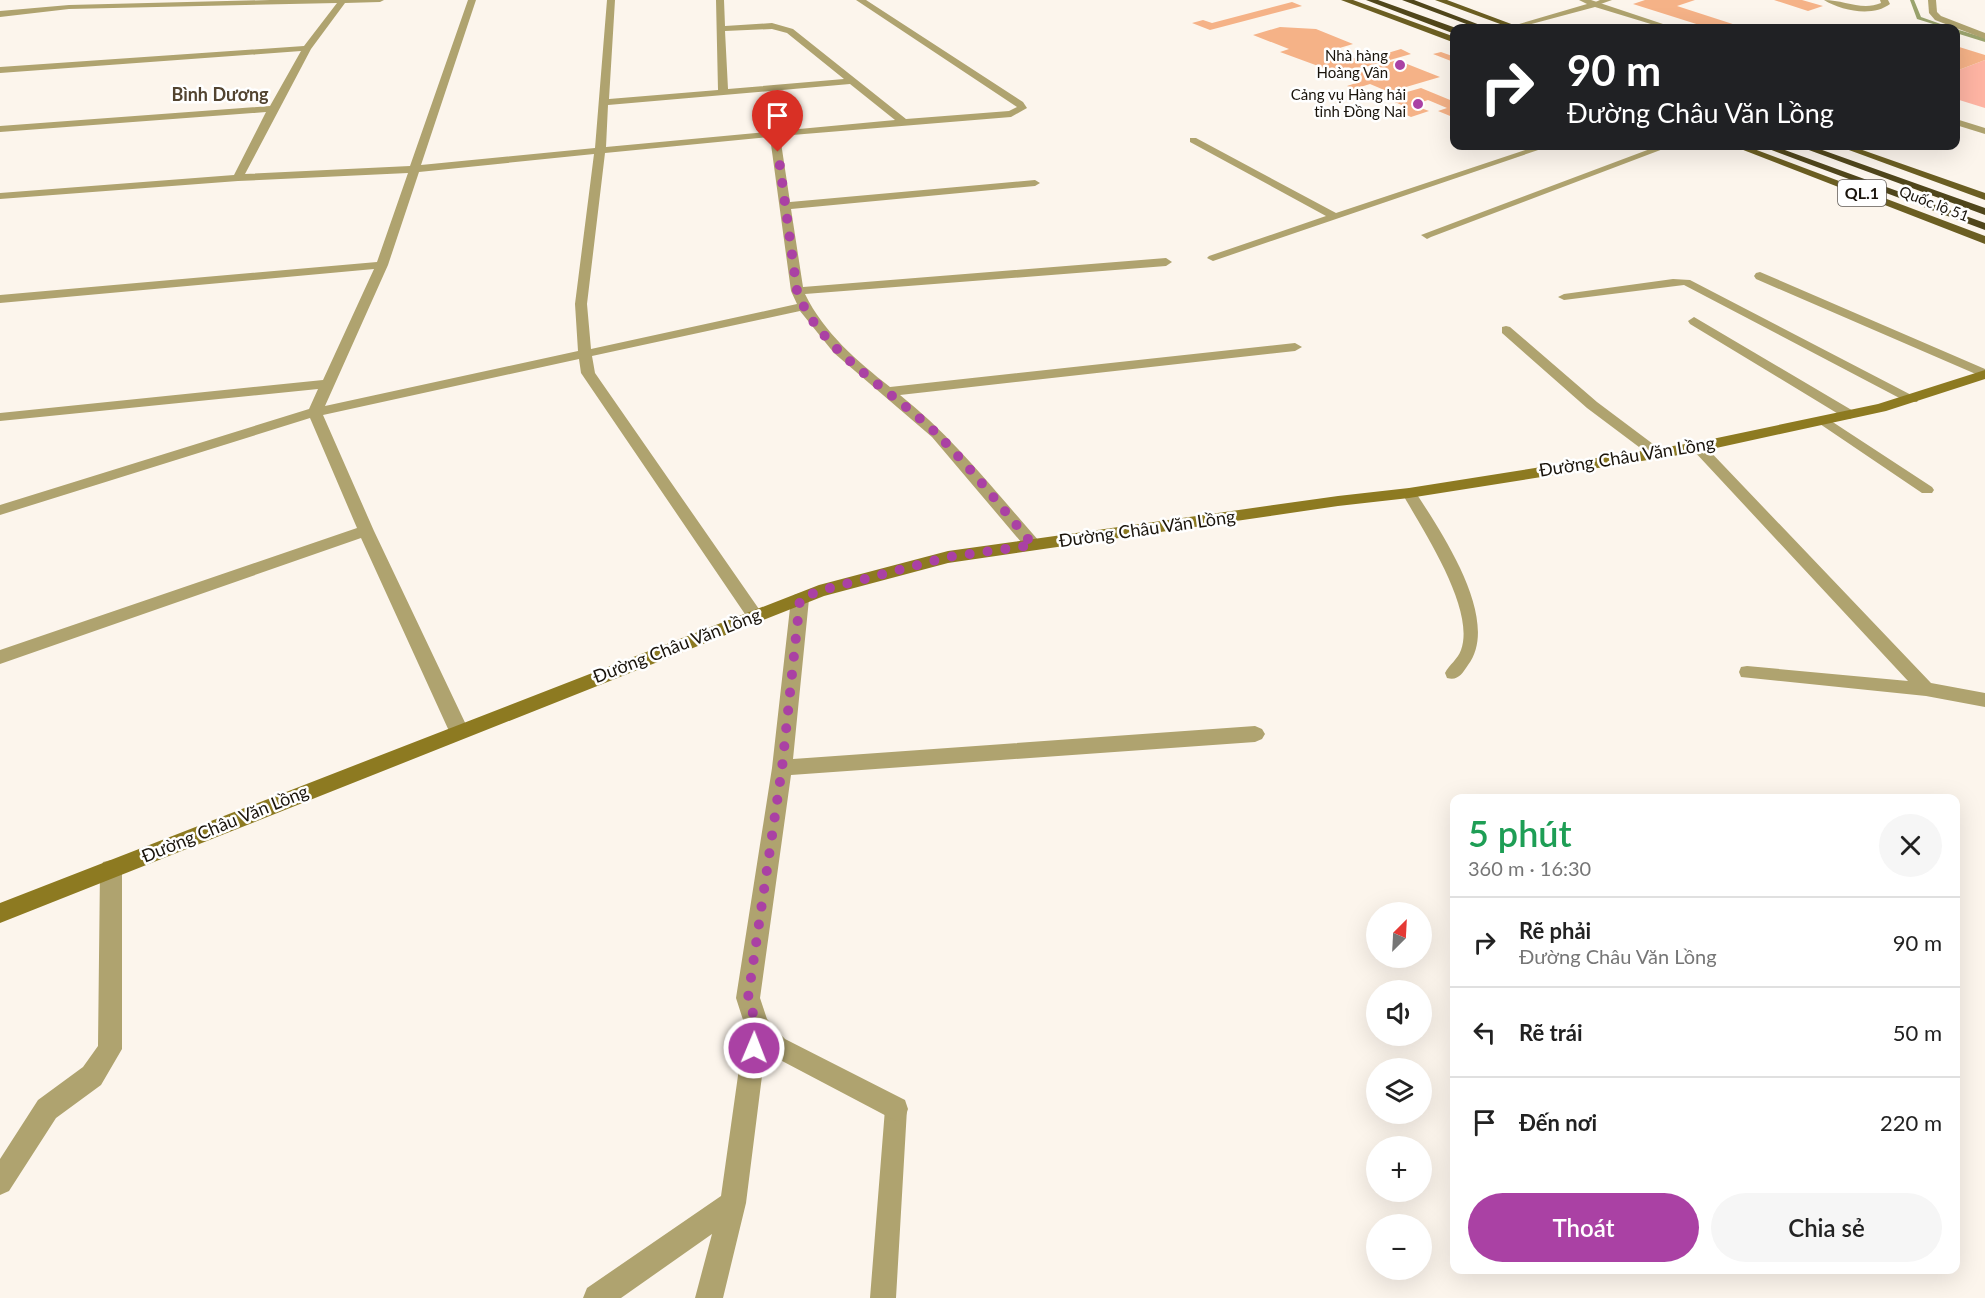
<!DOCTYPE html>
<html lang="vi">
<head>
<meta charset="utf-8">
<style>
  :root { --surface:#fff; --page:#f6f6f6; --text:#222; --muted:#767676; --line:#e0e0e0; --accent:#aa41a4 }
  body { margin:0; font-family:Lato,sans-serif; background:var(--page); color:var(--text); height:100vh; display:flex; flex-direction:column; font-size:22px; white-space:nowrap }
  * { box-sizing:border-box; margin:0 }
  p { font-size:20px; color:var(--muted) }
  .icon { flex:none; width:33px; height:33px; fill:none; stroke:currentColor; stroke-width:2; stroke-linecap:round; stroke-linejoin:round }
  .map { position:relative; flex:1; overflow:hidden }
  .panel { position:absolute; left:1450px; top:794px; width:510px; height:480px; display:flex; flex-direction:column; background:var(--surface); border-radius:12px; box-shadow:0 6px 24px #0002 }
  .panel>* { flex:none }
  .top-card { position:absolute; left:1450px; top:24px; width:510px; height:126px; border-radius:12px; box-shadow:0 6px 24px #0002; background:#202124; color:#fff; overflow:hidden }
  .needle { width:39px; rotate:24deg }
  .tools { position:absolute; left:1366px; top:902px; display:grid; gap:12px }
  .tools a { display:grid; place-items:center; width:66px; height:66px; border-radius:50%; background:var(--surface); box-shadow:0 6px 24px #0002; font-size:30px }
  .pin { position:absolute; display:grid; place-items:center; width:51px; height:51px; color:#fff; margin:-62px -26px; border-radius:50% 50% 50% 0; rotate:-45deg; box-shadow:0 0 6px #0007 }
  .pin .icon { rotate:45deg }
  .me { position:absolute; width:66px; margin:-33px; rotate:1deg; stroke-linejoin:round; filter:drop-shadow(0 0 4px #0008) }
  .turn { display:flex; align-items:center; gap:21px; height:126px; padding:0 18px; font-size:27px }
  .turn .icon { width:78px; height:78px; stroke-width:2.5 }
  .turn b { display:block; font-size:42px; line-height:51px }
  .round { display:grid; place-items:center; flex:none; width:63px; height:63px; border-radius:32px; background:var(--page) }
  .overview { display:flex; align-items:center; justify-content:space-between; height:102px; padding:0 18px }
  h1 { font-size:36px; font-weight:600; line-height:45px; color:#1e9e55 }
  .button { display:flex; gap:12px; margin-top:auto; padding:12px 18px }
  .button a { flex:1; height:69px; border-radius:36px; background:var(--accent); color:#fff; font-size:24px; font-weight:600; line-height:69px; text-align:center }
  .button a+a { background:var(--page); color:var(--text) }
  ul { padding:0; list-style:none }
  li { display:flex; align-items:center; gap:18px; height:90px; padding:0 18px; border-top:2px solid var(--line) }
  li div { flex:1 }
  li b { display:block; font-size:22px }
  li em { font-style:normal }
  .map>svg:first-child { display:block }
  .green { fill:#feb4a3 }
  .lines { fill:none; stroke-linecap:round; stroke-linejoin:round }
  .stream { fill:#9aa36d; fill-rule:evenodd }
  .building { fill:#f5b287 }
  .lane { fill:#afa36f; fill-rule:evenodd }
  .street { fill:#afa36f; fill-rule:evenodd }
  .secondary { fill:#8d7a21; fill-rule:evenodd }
  .primary { fill:#6b5e22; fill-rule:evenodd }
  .highway { fill:#50461b; fill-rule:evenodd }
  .route { stroke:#aa41a4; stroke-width:10; stroke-dasharray:0 18 }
  .poi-dot { fill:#aa41a4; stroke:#fff; stroke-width:2 }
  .labels { text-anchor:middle; stroke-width:5; stroke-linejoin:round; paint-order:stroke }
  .far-poi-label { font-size:15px; fill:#1a140c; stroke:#fff; text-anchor:end }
  .far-street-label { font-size:15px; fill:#1a140c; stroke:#fff }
  .shield { fill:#fff; stroke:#5f5a55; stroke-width:1.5 }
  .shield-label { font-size:16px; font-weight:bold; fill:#1a140c }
  .far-quarter-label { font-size:18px; font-weight:bold; fill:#524431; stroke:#fff }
  .street-label { font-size:18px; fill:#1a140c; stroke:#fff }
</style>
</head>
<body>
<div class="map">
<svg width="1985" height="1298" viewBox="0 0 1985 1298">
  <rect width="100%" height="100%" fill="#fcf5ec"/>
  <path class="green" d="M1985,60V108L1956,99V71Z"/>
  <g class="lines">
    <path class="stream" d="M1910,0H1914L1921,17L1952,28H1946L1917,19Z
      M1956,29L1985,38V42L1956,33Z"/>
  </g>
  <path class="building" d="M1645,0H1695L1677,6L1742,27L1709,28L1633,4Z
    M1774,0H1802L1823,6L1808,11Z
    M1292,2L1302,6L1210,30L1192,23L1203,20L1212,23Z
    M1280,27L1316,29L1353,44L1326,52L1341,57L1347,55L1361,61L1401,49L1411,54L1340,74L1280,52L1289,49L1253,35Z
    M1956,46L1985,55V60L1956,71Z
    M1441,52L1455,57V60L1451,61L1433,54Z
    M1397,60L1440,77L1389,92L1370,84L1354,89L1347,86L1362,81L1350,75Z
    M1421,88L1455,102V118L1438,111L1447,108L1428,100L1413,105L1429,111L1411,117L1395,110L1406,107L1386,98Z"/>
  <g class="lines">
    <path class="lane" d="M1600,0H1612L1595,6L1591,4Z
      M1190,138H1196L1336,213L1537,146H1550L1213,261L1207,258L1209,256L1326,216L1190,142Z
      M1673,279L1690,280L1919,399L1917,402H1907L1684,285L1564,300L1558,297L1564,294Z
      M1694,317L1855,412L1857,415L1850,419L1845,418L1690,324L1688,321Z
      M1506,326L1510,327L1597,402L1661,450L1663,453L1661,456H1651L1587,408L1502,333V327Z
      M1825,417L1932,487L1934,490L1932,493H1922L1820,424L1818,421L1820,418Z
      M1698,443L1703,444L1931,683L1985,693V707L1926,696L1741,677L1739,672L1741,667L1747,666L1908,681L1693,450L1691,447Z
      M1409,488L1414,490C1440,530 1502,620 1468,665C1462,674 1458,681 1447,678L1445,673C1449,665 1458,659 1461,650C1476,609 1422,529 1402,493Z
      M896,1098L904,1101L907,1109L896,1298H870L885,1109L888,1101Z"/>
    <path class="street" d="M270,0H384L380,2L345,3L311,49L245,174L410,166L468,0H476L421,165L595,148L607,0H615L609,99L718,90L716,0H724L725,26L772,23L793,29L906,119L1009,111L1017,107L856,0H866L1023,102L1027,108L1011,117L780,136L790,202L1035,180L1040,183L1035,186L791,209L803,287L1166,258L1172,262L1166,266L805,294C824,333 857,361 890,387L1295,343L1302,347L1295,351L900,395C953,437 994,490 1039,541L1041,545L1039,549H1027L932,437L834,353L800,311L592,356L595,373L761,612L764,616L761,620L755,622L749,620L581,373L579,359L323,415L374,531L469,731L466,736L459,739L452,736L449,731L361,538L0,664V650L357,528L310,418L0,515V505L309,409L318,389L0,421V413L323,380L374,269L0,303V295L377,262L408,173L238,181L0,199V193L234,175L266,112L0,132V126L270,106L301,51L0,73V67L304,46L337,3L69,9L0,17V11L69,5ZM772,29L787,33L844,79L728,89L725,31ZM850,84L895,120L606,147L608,105ZM770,137L791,291L797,304L591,349L587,304L605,153ZM594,154L575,304L578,351L325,406L388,265L419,172Z
      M1579,0H1591L1675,28H1664L1595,7L1517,28L1509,27L1587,4Z
      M1824,0C1844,0 1862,11 1881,3L1880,0H1888L1890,4C1873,17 1842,11 1824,0Z
      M1928,0H1936L1937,12L1941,16L1985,33V39L1935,20L1929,13Z
      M1956,119L1985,128V134L1956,125Z
      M1658,146H1671L1431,237L1427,239L1421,235Z
      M1760,272L1985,369V378L1756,279L1754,276L1756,273Z
      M800,593L806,595L809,599L793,759L1255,726L1262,729L1265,734L1262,739L1255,742L791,775L760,998L767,1019L785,1039L905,1100L908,1109L905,1118L896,1121L765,1052L746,1203L723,1298H695L712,1234L621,1298H583L587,1288L721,1196L745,1026L736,998L772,768L791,599L794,595Z
      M111,860L119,862L122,869V1049L101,1085L56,1118L9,1191L0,1195V1159L38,1100L83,1067L98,1046L100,869L103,862Z"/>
    <path class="secondary" d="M1985,370V379L1886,411L1698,452L1409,498L1338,506L948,563L824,596L0,923V903L819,585L948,551L1338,496L1409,488L1698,442L1878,404Z"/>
    <path class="primary" d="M1341,0H1353L1455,37V43Z
      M1435,0H1447L1522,28H1511Z
      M1733,146H1746L1985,236V244Z
      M1838,146H1851L1985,193V200Z"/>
    <path class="highway" d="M1366,0H1378L1456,28L1455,34Z
      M1402,0H1414L1488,28H1477Z
      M1761,146H1774L1985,223V230Z
      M1798,146H1811L1985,208V215Z"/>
  </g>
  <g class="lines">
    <path class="route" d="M754,1048L757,1026L748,998L782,768L800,599L819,591L948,557L1033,545C1002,508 971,468 937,434C894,392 817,349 797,291L778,152"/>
  </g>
  <g class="poi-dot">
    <circle cx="1400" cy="65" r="6"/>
    <circle cx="1418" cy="104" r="6"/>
  </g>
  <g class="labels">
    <g class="far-poi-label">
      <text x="1388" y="61">Nhà hàng<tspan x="1388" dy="17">Hoàng Vân</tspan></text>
      <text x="1406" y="100">Cảng vụ Hàng hải<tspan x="1406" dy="17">tỉnh Đồng Nai</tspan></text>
    </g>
    <g class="far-street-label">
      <text transform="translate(1934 204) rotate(21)" y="5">Quốc lộ 51</text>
    </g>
    <rect class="shield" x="1838" y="180" width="48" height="26" rx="4.5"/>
    <g class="shield-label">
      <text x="1862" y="199">QL.1</text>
    </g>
    <g class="far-quarter-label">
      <text x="220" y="101">Bình Dương</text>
    </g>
    <g class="street-label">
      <text transform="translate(1627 457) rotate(-9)" y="6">Đường Châu Văn Lồng</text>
      <text transform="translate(1147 529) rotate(-8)" y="6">Đường Châu Văn Lồng</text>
      <text transform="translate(677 646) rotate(-21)" y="6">Đường Châu Văn Lồng</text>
      <text transform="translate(225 824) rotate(-22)" y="6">Đường Châu Văn Lồng</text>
    </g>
  </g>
</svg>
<div class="tools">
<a><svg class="needle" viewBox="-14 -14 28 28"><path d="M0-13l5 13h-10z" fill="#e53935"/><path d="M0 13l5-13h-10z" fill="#767676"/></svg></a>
<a><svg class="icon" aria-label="sound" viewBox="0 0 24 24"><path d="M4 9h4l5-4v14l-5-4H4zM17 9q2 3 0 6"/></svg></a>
<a><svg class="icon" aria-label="layers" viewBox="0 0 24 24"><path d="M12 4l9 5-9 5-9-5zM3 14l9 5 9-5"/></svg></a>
<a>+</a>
<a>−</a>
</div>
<div class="pin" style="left:778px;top:152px;background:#d93025"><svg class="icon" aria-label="arrive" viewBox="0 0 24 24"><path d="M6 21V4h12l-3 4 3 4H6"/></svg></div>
<svg class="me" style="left:754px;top:1048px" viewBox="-20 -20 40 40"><circle r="17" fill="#aa41a4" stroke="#fff" stroke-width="3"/><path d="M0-11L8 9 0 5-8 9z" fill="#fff"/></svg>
<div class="top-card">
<div class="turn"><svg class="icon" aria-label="right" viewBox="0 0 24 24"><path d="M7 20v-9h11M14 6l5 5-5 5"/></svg><div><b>90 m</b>Đường Châu Văn Lồng</div></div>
</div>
<section class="panel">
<div class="overview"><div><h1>5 phút</h1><p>360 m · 16:30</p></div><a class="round"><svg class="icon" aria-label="close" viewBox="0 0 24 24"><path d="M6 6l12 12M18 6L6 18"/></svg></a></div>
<ul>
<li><svg class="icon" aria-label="right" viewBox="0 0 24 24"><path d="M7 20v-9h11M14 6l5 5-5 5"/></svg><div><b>Rẽ phải</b><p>Đường Châu Văn Lồng</p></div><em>90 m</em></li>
<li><svg class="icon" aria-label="left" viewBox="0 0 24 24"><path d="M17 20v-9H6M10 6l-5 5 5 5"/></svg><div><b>Rẽ trái</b></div><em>50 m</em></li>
<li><svg class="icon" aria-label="arrive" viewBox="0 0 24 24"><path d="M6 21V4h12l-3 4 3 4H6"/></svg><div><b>Đến nơi</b></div><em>220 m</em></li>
</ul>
<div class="button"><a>Thoát</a><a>Chia sẻ</a></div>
</section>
</div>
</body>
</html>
